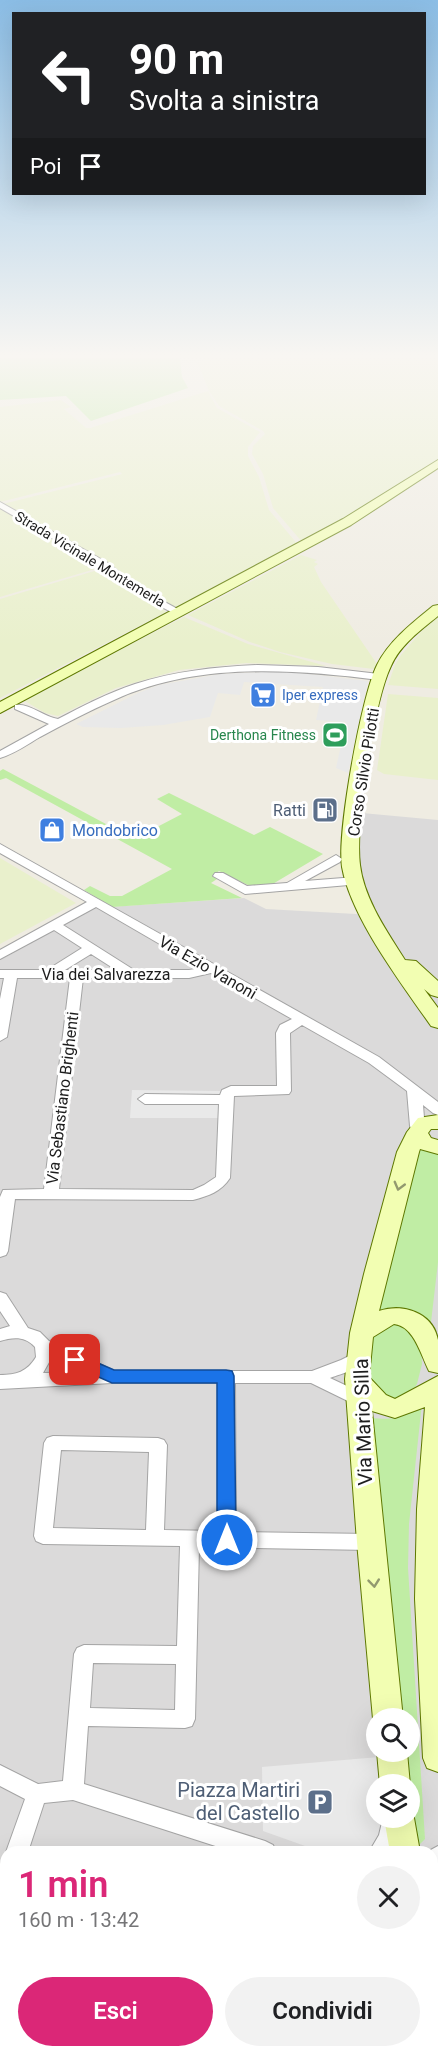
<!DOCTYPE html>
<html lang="it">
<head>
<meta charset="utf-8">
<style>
  :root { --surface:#fff; --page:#f2f2f2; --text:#202124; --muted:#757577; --accent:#db2777 }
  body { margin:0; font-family:Roboto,sans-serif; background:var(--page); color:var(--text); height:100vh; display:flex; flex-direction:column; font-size:22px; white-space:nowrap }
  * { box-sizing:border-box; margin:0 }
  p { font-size:20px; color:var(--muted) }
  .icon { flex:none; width:33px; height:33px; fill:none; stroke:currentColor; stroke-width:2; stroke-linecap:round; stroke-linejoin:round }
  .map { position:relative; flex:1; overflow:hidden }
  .sheet { position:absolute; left:0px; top:1846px; width:438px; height:212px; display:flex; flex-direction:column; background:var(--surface); border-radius:18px 18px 0 0; box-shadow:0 6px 24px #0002 }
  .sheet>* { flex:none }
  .guide { position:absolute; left:12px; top:12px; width:414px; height:183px; border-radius:0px; box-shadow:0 6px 24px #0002; background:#202124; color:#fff; overflow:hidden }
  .tools { position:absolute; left:366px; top:1708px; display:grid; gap:12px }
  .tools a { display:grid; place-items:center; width:54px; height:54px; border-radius:50%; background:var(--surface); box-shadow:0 6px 24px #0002; font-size:30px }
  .pin { position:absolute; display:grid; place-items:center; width:51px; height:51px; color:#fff; margin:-26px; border-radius:12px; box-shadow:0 3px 9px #0006 }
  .me { position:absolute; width:66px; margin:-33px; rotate:0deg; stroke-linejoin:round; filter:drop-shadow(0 0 4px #0008) }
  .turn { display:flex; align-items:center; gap:21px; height:126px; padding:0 18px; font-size:27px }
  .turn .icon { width:78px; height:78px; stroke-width:2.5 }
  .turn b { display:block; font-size:42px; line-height:51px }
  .then { display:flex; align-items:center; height:57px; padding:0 18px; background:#0003; gap:12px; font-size:22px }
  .round { display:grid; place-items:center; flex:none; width:63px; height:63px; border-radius:32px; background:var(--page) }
  .summary { display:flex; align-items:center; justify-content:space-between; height:102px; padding:0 18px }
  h1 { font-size:36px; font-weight:600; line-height:45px; color:var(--accent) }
  .action { display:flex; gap:12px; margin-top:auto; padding:12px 18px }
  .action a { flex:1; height:69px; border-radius:36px; background:var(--accent); color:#fff; font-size:24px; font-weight:600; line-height:69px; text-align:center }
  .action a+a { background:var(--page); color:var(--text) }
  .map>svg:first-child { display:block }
  .residential { fill:#dbdada; fill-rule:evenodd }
  .farmland { fill:#e9f0cc }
  .grass { fill:#c0eda4 }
  .parking { fill:#e9e9e9 }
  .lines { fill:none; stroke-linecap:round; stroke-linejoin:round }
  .street-casing { stroke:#a4a4a4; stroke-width:2 }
  .secondary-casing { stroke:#5e7800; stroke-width:2 }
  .street { fill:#fff; fill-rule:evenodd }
  .secondary { fill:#f2feb2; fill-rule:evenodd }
  .oneway { stroke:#92996f }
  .route { fill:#1a73e8; stroke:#114b97; stroke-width:1.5 }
  .labels { text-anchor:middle; stroke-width:6; stroke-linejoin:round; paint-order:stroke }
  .far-street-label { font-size:14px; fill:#1d1d1d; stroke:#fff }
  .far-shop-label { font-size:14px; fill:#366cbe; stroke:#fff; text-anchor:start }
  .far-leisure-label { font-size:14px; fill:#27864d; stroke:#fff; text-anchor:end }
  .street-label { font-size:16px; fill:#1d1d1d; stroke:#fff }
  .service-label { font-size:16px; fill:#4e5e75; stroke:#fff; text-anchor:end }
  .shop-label { font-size:16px; fill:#366cbe; stroke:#fff; text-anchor:start }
  .near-street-label { font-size:20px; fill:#1d1d1d; stroke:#fff }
  .near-service-label { font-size:20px; fill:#4e5e75; stroke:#fff; text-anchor:end }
</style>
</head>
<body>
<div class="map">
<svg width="438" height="2057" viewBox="0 0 438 2057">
  <rect width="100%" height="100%" fill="#efece2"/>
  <path class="residential" d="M362,813L438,820V2057H0V960L94,908L244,898L266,909L356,914L373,912L357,866ZM376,1719H410V1752H376ZM376,1785H410V1818H376ZM6,1852H432V2052H6Z"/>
  <path class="farmland" d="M204,358H438V460L303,543L273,508L263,474L252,454L253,446L265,434L263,431L219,406L209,391L198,364Z
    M208,391L217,408L260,432L248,447V456L259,477L269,510L299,546L177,608L141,589L56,534L3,504L122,474L120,472L0,502V407L61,400L71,407L64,409L86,428H90Z
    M0,508L102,567L0,597Z
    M301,555L317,560L314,562L318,564L314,567L321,582L377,664L374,669L332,664L280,652L250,642L188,615Z
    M101,569L138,595L162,608L166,612L0,698V599Z
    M438,616V689L388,685L395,665L401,655L427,625Z
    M184,617L248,644L326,666L246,663L179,670L116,688L58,716L45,713L25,701V698Z
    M388,694L438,698V780L384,774L377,770Z
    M0,858L76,903L0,944Z"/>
  <path class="grass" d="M0,358H182L180,359L182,377L188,388L91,421L66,396L0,400Z
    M3,769L134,839L182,814L157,799L169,793L254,835L270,827L323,854L271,885L250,886L219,871L212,876L217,879L211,883L242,898L112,907L84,890L90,886L110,896H122L172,869L6,778L0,780V771Z
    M416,1143L438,1150V1262L430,1331L371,1316Z
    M385,1321L402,1322L421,1346L422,1364L417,1384L412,1392L392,1402L371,1385L365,1368L369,1337Z
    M422,1403L409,1524L408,1568L425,1839L412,1852L408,1818L410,1785L402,1752H410V1719H398L371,1418C395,1420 403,1419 422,1403Z"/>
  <path class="parking" d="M262,672H292L368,681L348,773L336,768L346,722L316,720L323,687L244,682L240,695L218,693L210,717L163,725L121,728L83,727L76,724L138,693L159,685L220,674Z
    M132,1090L220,1091L219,1118H130Z
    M379,1757L384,1785H376V1818H390L382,1838L370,1852H322L263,1831L262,1767Z"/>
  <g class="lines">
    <defs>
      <path id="street" d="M0,502L108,563L139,588L185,613L177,615L133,592L102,567L0,508Z
        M258,665L318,667L379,674L384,677L379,680C291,669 197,662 114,700C89,711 64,724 40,737C28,744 14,754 0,758V751L49,724L15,709V705C30,703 44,717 58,719C83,706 108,693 135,684C175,671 216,667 258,665Z
        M0,844L379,1057L438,1102V1115L433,1113L423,1105L425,1131L418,1136L413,1134L410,1126L407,1091L369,1063L302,1025L290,1033L291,1091L289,1094L234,1096L230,1178C221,1192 208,1196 193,1200L15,1199L8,1251L6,1255L0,1257V1197L3,1190L44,1189L70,978H17L7,1037L0,1041V999L4,978H0V970H47L82,948L54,930L0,959V950L87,902L0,853ZM96,907L201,968L189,970H134L63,925ZM91,954L116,970H65ZM211,973L292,1019L280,1025L276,1033L277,1086H231L222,1090L220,1095L145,1094L138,1099L145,1104H219L216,1177L204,1185L193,1190L59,1189L83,978H189Z
        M336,855L342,859L340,862L305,881L356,877L362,881L360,884L245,894L213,876L215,873H223L247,886L287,883Z
        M0,1292L6,1294L28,1328L40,1332L49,1341L115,1371H312L341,1360L359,1351L365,1353L367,1357C360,1370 343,1373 330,1378L364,1394L367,1399L364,1404L358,1406L311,1383H235L236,1532L370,1534L377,1536L379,1542L377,1548L370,1550L199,1547L195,1719L192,1726L185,1728L88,1726L84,1784L265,1841L273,1845L276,1852H234L73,1800L44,1803L28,1852H6L25,1799L0,1786V1765L38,1784L63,1781L74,1654L77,1648L84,1645L177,1646L180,1546L43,1544L36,1541L34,1536L44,1443L47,1438L53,1436L158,1438L164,1440L167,1445L164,1530L218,1531V1383H112L0,1389V1375C16,1375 27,1372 36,1357L35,1347C25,1336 13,1337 0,1341V1329L10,1326L0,1311ZM52,1357L85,1372L43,1373ZM61,1450L149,1452L146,1530L53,1528ZM93,1663L176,1664L175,1710L90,1708Z
        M383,1818H405L400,1840L393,1852H369L379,1835Z
        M438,1846V1871L432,1874V1852H427Z
        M6,1874V1910L0,1913V1877Z
        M207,2052H244L246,2057H209Z"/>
      <path id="secondary" d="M438,460V468L351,525L0,713V702L343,519Z
        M438,605V616C421,630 400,645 391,666C374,701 355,826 360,865C364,899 388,933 405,960L416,961L438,981V997L431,995L424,989L438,1008V1028L431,1026C402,984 351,918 342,867C337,833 361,697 377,665C389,641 412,623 433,606Z
        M438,1115V1129H431L428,1133L431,1138L438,1140V1154L420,1149L419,1152L379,1311C402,1303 433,1312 438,1340C438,1350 438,1363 438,1373L429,1371C421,1355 414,1326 394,1324L373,1337L369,1377L386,1395L395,1399L438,1376V1772L427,1768L423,1758L415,1599L417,1509L425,1407L395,1418L372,1411L403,1719H376V1726L373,1719L357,1542L345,1379L350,1333L364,1274L397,1152L407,1132L418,1118Z
        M377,1752H407L410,1785V1786L380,1785Z
        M410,1808L414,1818L420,1852H390L384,1818H410Z
        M432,1902L438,1905V1945L432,1943Z"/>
    </defs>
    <use href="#street" class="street-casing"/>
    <use href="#secondary" class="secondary-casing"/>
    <use href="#street" class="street"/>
    <use href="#secondary" class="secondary"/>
  </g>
  <defs><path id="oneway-chevron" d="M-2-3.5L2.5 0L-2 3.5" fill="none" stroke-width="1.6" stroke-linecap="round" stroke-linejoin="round" transform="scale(1.5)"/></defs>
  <g class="oneway">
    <use href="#oneway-chevron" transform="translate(399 1186) rotate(105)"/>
    <use href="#oneway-chevron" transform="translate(374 1583) rotate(84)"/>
  </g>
  <linearGradient id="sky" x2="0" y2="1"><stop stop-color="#8bbde5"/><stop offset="0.55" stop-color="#f8f6f2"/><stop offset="1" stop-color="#f8f6f2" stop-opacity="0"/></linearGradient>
  <rect width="438" height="646" fill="url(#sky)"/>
  <path class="route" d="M75,1353L114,1370H226L232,1371L234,1376L236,1540L233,1545L227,1547L220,1545L217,1540V1383H112L69,1364L67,1360L69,1355Z"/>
  <defs>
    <symbol id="supermarket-square" viewBox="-11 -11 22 22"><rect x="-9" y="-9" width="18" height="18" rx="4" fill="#3f7fe0" stroke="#fff"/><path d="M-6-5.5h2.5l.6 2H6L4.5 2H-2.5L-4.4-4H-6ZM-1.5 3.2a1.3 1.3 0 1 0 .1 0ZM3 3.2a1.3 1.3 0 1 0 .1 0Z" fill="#fff"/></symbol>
    <symbol id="stadium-square" viewBox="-11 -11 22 22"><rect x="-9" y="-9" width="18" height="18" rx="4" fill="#2e9e5b" stroke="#fff"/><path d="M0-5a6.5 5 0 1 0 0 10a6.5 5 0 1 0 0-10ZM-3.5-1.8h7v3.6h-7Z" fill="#fff"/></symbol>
    <symbol id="fuel-square" viewBox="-11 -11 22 22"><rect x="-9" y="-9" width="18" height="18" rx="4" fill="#5c6f8a" stroke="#fff"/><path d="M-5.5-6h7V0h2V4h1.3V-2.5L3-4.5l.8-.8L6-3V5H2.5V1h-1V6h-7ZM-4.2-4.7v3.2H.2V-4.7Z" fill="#fff"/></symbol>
    <symbol id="shop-square" viewBox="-11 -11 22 22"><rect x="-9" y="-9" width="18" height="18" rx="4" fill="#3f7fe0" stroke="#fff"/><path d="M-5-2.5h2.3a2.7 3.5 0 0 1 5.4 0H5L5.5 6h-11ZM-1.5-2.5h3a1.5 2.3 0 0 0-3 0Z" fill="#fff"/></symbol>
    <symbol id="parking-square" viewBox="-11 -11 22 22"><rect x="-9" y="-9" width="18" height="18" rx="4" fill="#5c6f8a" stroke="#fff"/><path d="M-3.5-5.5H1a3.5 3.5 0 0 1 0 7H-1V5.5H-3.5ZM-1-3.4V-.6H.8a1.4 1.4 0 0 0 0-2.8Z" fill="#fff"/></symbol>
  </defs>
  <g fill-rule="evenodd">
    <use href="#supermarket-square" x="248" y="680" width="30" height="30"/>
    <use href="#stadium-square" x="320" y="720" width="30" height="30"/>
    <use href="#fuel-square" x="310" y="795" width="30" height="30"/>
    <use href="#shop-square" x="37" y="815" width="30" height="30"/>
    <use href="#parking-square" x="305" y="1787" width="30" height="30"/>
  </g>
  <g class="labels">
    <g class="far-street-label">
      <text transform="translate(90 559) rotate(31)" y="5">Strada Vicinale Montemerla</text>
    </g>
    <g class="far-shop-label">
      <text x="282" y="700">Iper express</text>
    </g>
    <g class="far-leisure-label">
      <text x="316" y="740">Derthona Fitness</text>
    </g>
    <g class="street-label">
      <text transform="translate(363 772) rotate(-81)" y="6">Corso Silvio Pilotti</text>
      <text transform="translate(208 967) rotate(30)" y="6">Via Ezio Vanoni</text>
      <text x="106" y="980">Via dei Salvarezza</text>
      <text transform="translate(62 1098) rotate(-83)" y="6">Via Sebastiano Brighenti</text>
    </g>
    <g class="service-label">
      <text x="306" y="816">Ratti</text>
    </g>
    <g class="shop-label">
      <text x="72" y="836">Mondobrico</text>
    </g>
    <g class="near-street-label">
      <text transform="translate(363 1422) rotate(-92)" y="7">Via Mario Silla</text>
    </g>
    <g class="near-service-label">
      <text x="300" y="1797">Piazza Martiri<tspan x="300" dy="23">del Castello</tspan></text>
    </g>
  </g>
</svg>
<div class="tools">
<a><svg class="icon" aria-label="search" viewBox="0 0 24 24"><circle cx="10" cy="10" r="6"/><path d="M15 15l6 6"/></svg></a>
<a><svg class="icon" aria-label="layers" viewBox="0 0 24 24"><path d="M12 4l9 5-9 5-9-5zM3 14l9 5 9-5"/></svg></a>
</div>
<div class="pin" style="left:75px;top:1360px;background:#d93025"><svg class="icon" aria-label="arrive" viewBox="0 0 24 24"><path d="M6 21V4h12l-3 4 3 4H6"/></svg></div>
<svg class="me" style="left:227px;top:1540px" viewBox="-20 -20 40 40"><circle r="17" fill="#1a73e8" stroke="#fff" stroke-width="3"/><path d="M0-11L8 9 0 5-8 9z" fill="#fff"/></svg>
<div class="guide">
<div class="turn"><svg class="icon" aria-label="left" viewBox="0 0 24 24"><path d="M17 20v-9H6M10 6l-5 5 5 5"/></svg><div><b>90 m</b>Svolta a sinistra</div></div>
<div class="then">Poi<svg class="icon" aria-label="arrive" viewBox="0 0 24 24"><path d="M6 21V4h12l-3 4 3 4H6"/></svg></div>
</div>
<section class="sheet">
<div class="summary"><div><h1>1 min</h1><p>160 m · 13:42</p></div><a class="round"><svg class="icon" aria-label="close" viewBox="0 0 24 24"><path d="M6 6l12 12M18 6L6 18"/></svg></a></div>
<div class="action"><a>Esci</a><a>Condividi</a></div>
</section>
</div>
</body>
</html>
